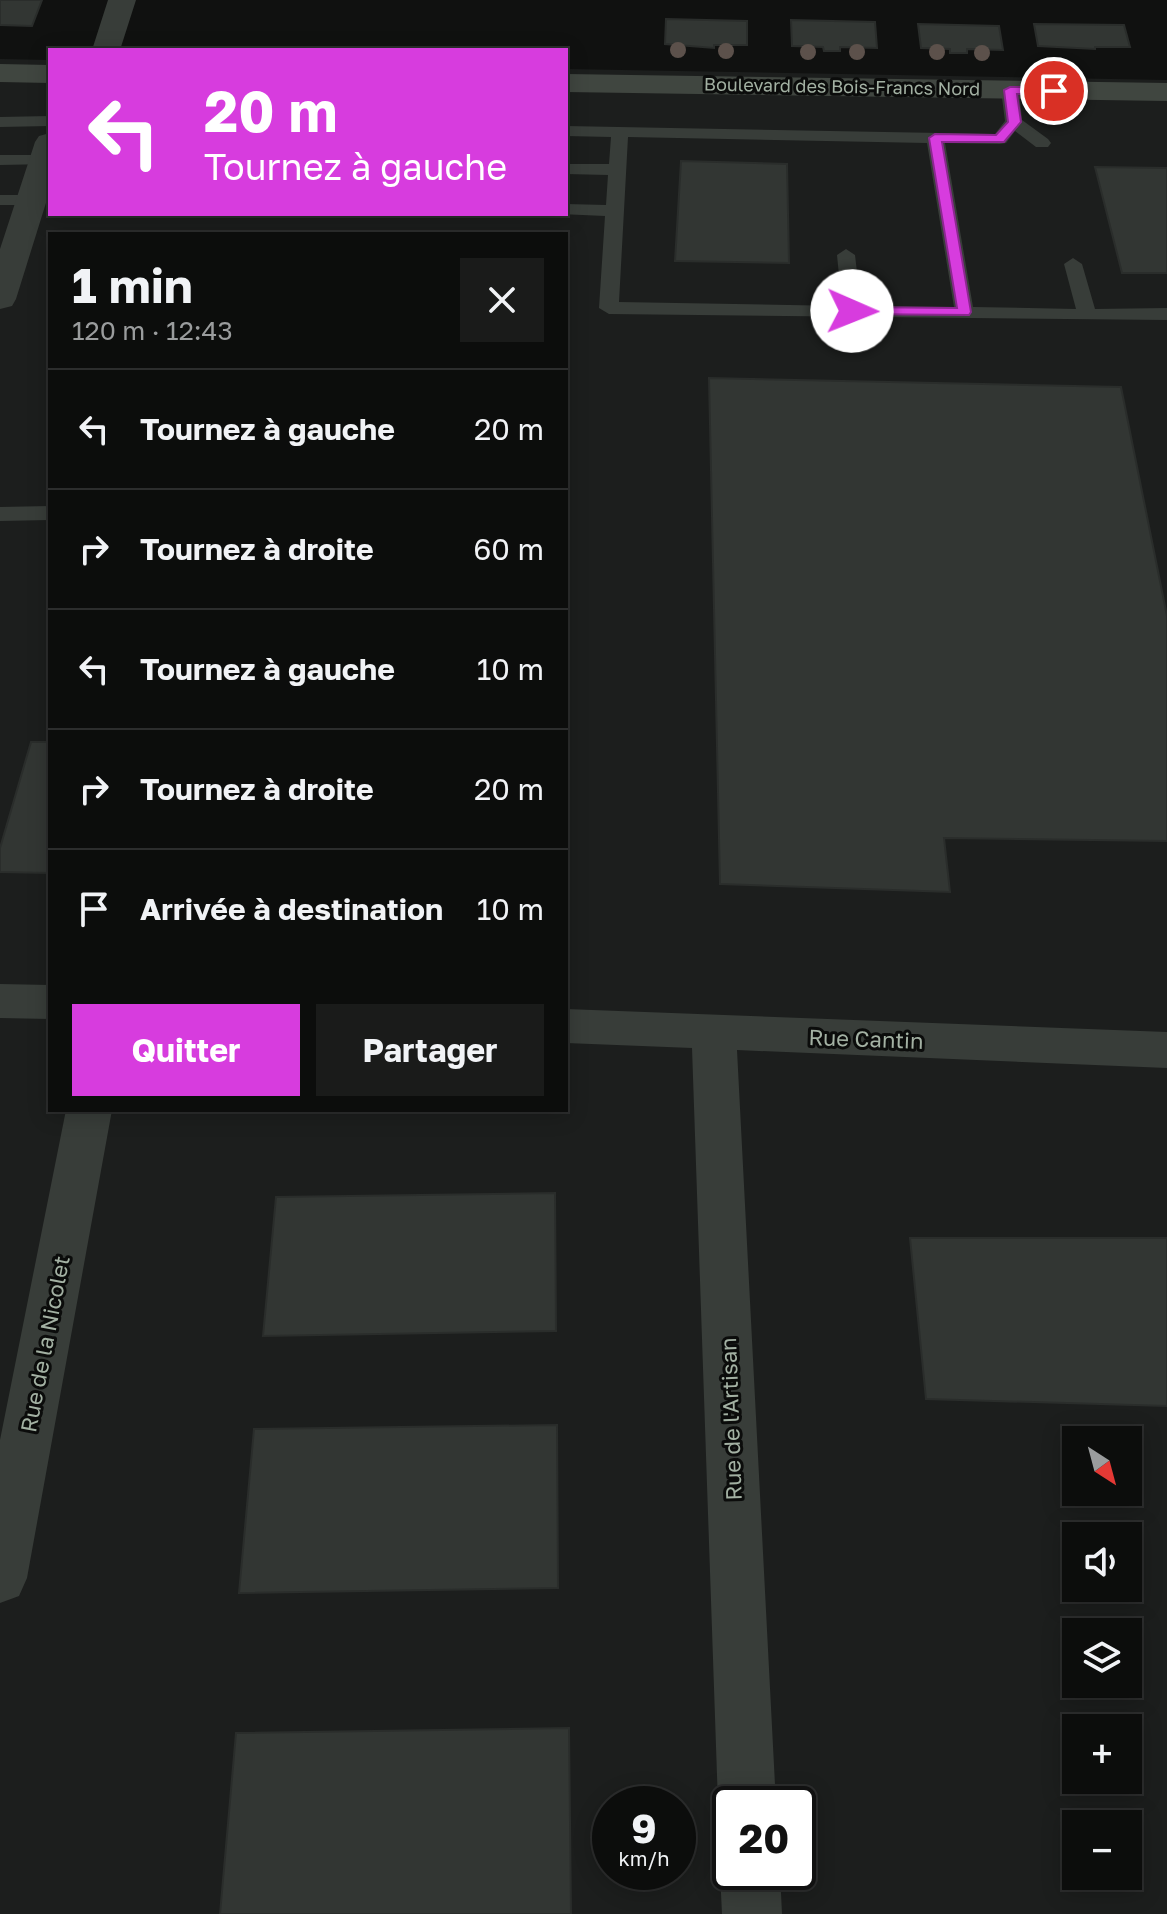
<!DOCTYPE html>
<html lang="fr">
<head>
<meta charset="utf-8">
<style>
  :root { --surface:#0c0d0c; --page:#1a1b1a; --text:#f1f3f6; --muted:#9a9c9d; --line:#2c2d2d; --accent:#d73cde }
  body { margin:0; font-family:"Golos Text",sans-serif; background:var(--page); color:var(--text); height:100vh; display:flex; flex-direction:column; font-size:30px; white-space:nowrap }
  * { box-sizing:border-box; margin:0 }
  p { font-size:26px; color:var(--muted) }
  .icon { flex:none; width:44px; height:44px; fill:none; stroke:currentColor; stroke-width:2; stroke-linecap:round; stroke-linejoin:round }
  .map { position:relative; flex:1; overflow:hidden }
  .panel { position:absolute; left:48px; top:232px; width:520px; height:880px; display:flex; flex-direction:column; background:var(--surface); border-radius:0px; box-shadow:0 4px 20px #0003,0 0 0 2px var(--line) }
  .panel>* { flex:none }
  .hud { position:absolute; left:48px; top:48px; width:520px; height:168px; border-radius:0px; box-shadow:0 4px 20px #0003,0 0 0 2px var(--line); background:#d73cde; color:#fff; overflow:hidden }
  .needle { width:52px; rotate:144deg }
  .fabs { position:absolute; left:1062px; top:1426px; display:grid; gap:16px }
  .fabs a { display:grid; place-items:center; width:80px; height:80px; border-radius:0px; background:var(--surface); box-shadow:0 4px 20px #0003,0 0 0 2px var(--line); font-size:40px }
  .speed { position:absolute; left:592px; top:1786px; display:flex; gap:16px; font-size:40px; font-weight:700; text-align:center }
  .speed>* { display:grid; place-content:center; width:104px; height:104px; border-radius:50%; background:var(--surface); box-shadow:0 4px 20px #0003,0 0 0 2px var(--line); line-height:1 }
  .speed small { font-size:20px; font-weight:400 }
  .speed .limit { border:4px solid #111; border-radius:12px; background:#fff; color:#111 }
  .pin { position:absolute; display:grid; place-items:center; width:68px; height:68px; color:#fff; margin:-34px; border:4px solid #fff; border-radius:50%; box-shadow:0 2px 8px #0007 }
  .me { position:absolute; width:88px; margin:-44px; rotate:91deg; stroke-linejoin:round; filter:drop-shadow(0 0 6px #0008) }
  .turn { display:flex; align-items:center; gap:28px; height:168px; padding:0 24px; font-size:36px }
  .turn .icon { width:104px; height:104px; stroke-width:2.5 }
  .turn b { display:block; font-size:56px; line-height:68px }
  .round { display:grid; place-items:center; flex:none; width:84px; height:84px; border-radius:0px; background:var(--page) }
  .overview { display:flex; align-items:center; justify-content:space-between; height:136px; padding:0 24px }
  h1 { font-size:48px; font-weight:700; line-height:60px }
  .cta { display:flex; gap:16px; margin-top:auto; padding:16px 24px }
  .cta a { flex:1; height:92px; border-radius:0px; background:var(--accent); color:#fff; font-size:32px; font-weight:700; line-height:92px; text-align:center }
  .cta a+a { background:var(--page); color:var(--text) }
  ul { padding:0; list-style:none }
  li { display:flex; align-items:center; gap:24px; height:120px; padding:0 24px; border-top:2px solid var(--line) }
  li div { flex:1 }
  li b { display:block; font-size:30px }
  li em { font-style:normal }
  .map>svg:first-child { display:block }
  .built { fill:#1c1e1d; fill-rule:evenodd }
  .building { fill:#323633; stroke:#2a2d2b; stroke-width:2 }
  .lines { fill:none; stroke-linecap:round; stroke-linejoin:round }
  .lane { fill:#383d39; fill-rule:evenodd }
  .street { fill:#383d39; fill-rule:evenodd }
  .secondary { fill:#404640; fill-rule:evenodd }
  .tree { fill:#5c514b }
  .route { fill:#d73cde; stroke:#8c2790; stroke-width:2 }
  .labels { text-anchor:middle; stroke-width:6; stroke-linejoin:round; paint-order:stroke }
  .far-street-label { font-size:18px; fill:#a3b1a3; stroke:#0b0c0b }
  .street-label { font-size:22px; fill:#a3b1a3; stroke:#0b0c0b }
</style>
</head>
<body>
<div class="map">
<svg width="1167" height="1914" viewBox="0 0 1167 1914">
  <rect width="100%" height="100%" fill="#101110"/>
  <path class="built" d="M0,59L50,60V214H566V69L1167,80V1914H0ZM50,234H566V1110H50ZM1076,1440H1128V1492H1076ZM1076,1536H1128V1588H1076ZM1076,1632H1128V1684H1076ZM1076,1728H1128V1780H1076ZM610,1804H678V1872H610ZM730,1804H798V1872H730ZM1076,1824H1128V1876H1076Z"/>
  <path class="building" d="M0,0H42L32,26L0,25Z
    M666,19L747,21V45H714V48L665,44Z
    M791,20L875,22L877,48L840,47V51H824L823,47L792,46Z
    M918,24L999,26L1003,50L967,49V53H950V49L921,48Z
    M1034,24L1124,25L1130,47H1095V49L1038,46Z
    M681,161L787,164L789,263L675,261Z
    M1095,167L1167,168V273H1122Z
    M709,378L1121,387L1167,616V841L944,838L950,892L720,884Z
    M31,742H50V873L0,872V848Z
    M555,1193L556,1331L263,1336L276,1197Z
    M910,1238H1167V1406L926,1399Z
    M557,1425L558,1588L239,1593L254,1429Z
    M569,1728L571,1914H220L236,1733Z"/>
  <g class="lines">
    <path class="lane" d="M1010,85L1019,90L1022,120L1048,139L1051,143L1048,147H1036L1015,131L1006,143L1000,144L945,143L973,307L1076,309L1064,264L1073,258L1082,264L1095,309L1167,308V320L609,314L599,308L605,216L560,214H566V204L606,205L608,175L566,174V164H609L611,137L566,136V126L995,134L1005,121L1001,90ZM628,137L927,143L954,307L861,306L855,255L846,249L837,255L842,306L619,302Z
      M50,116V126L0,127V117Z
      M0,155H44L50,156V164L0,165Z
      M0,195H31L40,200L31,205H0Z
      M50,506V520L0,521V507Z"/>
    <path class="street" d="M108,0H136L120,50H92Z
      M50,133V190L16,299L12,306L0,309V249L35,142L39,136Z
      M0,984L50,985V1019L0,1018Z
      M566,1009L1167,1032V1068L737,1050L776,1804H730V1826L726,1824L718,1804L692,1048L566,1043Z
      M66,1110H112L27,1578L19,1596L0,1603V1440Z
      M730,1850V1872H780L782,1914H722L720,1872Z"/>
    <path class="secondary" d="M0,64L50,65V83L0,82Z
      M566,74L1167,83V101L566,92Z"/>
  </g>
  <g class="tree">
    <circle cx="678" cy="50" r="8"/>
    <circle cx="726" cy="51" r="8"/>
    <circle cx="808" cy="52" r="8"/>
    <circle cx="857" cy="52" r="8"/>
    <circle cx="937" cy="52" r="8"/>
    <circle cx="982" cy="53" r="8"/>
  </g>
  <path class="route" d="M1010,87H1054L1060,91L1054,94H1017L1021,122L1004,142H942L971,312L969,315L847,314V308L852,307L957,308L929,138L935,134L996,135L1008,122L1004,90Z"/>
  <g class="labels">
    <g class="far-street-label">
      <text transform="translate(842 87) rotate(1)" y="6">Boulevard des Bois-Francs Nord</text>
    </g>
    <g class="street-label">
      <text transform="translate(866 1039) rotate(2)" y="8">Rue Cantin</text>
      <text transform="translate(45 1344) rotate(-79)" y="8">Rue de la Nicolet</text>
      <text transform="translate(731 1419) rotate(-92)" y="8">Rue de l'Artisan</text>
    </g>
  </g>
</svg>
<div class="fabs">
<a><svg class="needle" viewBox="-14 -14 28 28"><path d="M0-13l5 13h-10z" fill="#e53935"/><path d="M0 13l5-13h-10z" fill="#9a9c9d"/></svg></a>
<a><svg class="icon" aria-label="sound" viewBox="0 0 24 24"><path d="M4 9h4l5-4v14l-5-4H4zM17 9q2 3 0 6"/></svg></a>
<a><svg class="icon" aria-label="layers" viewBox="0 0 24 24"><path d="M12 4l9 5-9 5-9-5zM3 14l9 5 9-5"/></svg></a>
<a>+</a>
<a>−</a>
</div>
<div class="speed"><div>9<small>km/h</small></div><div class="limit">20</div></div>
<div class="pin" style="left:1054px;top:91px;background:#d93025"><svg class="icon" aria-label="arrive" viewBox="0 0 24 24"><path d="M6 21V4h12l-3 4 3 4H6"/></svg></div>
<svg class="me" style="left:852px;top:311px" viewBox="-20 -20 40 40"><circle r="19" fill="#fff"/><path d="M0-13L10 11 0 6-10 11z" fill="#d73cde"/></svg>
<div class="hud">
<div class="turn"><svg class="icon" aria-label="left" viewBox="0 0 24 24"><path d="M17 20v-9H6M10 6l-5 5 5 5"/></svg><div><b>20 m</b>Tournez à gauche</div></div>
</div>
<section class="panel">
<div class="overview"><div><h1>1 min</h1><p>120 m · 12:43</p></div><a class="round"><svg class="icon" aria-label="close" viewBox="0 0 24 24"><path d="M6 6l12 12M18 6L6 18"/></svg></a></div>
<ul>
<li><svg class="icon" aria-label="left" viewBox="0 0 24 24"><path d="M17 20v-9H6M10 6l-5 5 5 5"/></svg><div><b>Tournez à gauche</b></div><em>20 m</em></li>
<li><svg class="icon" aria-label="right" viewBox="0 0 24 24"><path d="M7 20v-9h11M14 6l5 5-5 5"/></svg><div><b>Tournez à droite</b></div><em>60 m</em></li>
<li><svg class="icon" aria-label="left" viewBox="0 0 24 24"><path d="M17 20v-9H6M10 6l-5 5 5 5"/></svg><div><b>Tournez à gauche</b></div><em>10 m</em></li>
<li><svg class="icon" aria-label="right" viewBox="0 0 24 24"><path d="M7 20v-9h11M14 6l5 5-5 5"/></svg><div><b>Tournez à droite</b></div><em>20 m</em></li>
<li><svg class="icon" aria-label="arrive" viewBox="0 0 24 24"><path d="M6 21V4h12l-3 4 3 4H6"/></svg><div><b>Arrivée à destination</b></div><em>10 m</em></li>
</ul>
<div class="cta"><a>Quitter</a><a>Partager</a></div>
</section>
</div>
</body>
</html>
